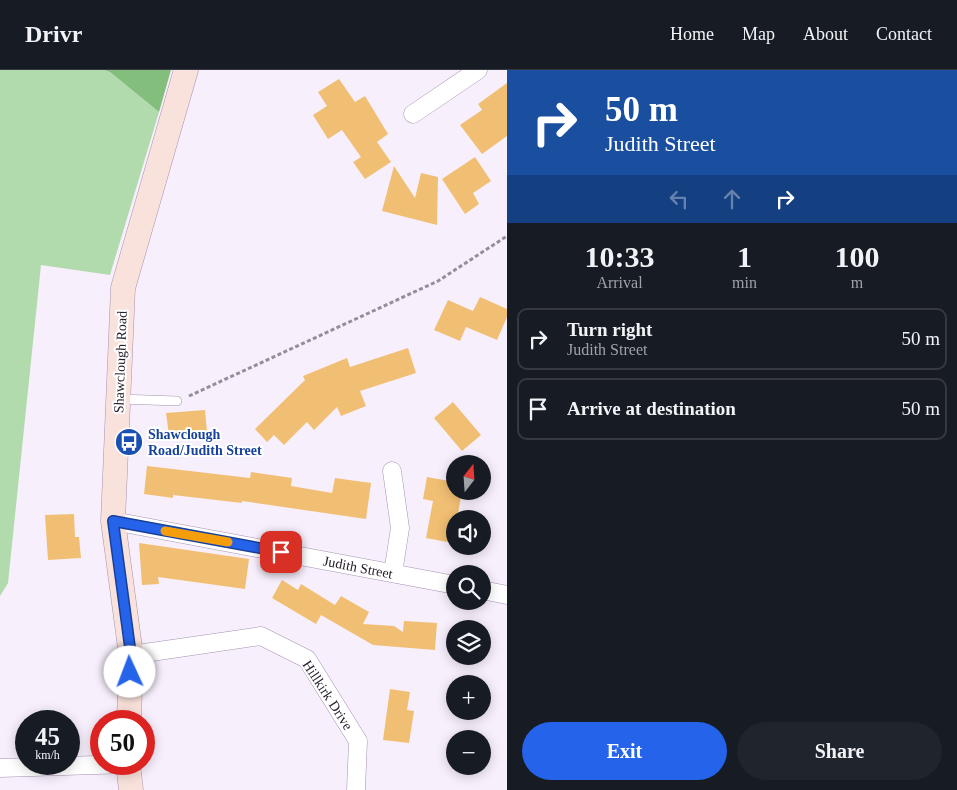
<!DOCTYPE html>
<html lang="en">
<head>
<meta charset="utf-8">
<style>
  :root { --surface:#171b24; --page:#20242c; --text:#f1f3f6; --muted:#9ea1a6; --line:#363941; --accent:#2563eb }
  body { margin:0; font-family:"Times New Roman",serif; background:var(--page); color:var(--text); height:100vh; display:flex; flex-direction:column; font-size:19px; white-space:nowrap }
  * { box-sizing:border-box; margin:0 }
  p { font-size:16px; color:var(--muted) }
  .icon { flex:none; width:28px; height:28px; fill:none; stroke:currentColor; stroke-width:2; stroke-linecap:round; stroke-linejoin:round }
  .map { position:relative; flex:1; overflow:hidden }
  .side { display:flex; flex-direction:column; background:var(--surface); width:450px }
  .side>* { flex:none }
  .hud { background:#1a4fa0; color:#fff; overflow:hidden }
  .needle { width:32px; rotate:17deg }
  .buttons { position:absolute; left:446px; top:385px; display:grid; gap:10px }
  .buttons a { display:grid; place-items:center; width:45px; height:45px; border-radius:50%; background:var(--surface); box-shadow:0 2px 12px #0003; font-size:25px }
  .speed { position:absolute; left:15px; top:640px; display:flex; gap:10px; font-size:25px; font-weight:700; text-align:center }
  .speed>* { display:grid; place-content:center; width:65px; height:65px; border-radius:50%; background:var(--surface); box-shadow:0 2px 12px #0003; line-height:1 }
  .speed small { font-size:12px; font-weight:400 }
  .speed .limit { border:8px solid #d22; background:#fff; color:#111 }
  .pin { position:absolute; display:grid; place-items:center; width:42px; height:42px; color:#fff; margin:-21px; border-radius:10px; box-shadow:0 2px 8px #0006 }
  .me { position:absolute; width:55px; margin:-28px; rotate:358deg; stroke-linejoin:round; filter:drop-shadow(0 0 4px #0008) }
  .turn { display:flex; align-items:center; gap:18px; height:105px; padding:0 15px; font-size:22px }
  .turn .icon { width:65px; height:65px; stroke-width:2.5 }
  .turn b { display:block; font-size:35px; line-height:42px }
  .lanes { display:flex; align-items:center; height:48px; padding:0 15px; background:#0003; justify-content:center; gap:25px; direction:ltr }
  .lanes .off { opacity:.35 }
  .eta { display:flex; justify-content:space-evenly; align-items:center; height:85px; text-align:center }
  .eta b { font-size:30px; font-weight:600; line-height:35px }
  .primary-button { display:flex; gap:10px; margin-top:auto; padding:10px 15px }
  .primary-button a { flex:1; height:58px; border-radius:30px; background:var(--accent); color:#fff; font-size:20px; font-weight:600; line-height:58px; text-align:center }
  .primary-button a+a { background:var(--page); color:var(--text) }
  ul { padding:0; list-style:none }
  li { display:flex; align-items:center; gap:15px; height:62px; margin:0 10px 8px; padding:0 5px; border:2px solid var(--line); border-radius:10px }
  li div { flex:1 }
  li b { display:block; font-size:19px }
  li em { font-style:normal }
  header { display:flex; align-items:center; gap:30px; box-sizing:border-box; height:70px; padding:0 25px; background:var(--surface); border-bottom:1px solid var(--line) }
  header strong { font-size:24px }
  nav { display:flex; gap:28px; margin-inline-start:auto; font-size:18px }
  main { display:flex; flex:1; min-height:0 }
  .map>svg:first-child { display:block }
  .green { fill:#b2dbad }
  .forest { fill:#83be7d }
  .building { fill:#f1bf73 }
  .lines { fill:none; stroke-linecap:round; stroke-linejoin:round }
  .lane-casing { stroke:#a693b1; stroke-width:10 }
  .street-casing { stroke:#a693b1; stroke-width:19 }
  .secondary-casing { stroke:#a693b1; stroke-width:25 }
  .path { stroke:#958d9a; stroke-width:3; stroke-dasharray:4 2.5; stroke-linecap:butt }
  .lane { stroke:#fff; stroke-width:9 }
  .street { stroke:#fff; stroke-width:18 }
  .secondary { stroke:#fae2dc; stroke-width:24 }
  .route-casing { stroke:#184099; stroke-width:12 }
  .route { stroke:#2563eb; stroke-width:9 }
  .slow { stroke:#f59e0b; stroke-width:9 }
  .labels { text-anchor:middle; stroke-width:4; stroke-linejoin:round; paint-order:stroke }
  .street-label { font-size:14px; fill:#28202c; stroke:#fff }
  .transit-label { font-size:14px; font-weight:bold; fill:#164399; stroke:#fff; text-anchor:start }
</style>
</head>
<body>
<header>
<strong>Drivr</strong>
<nav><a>Home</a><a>Map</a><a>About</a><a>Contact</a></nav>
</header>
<main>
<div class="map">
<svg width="507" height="720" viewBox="0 0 507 720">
  <rect width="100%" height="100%" fill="#f7effc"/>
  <path class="green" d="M0,0H104L110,2L159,42L110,205L41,195L8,513L0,526Z"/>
  <path class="forest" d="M104,0H171L159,42L110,2Z"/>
  <path class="building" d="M339,9L355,32L365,26L388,64L377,72L391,92L365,109L353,92L361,87L342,60L328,69L313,45L327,36L318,22Z
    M507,13V66L482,84L460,55L482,40L478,34Z
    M475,87L491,111L473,123L479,134L465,144L442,109Z
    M394,96L415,128L421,103L438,107L437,155L382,141Z
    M480,227L507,239V247L497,270L466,257L460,271L434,260L448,230L473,241Z
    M408,278L416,303L360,321L366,336L341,346L337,337L314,360L307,352L284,375L274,365L267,372L255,359L305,310L303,306L347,288L350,297Z
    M453,332L481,365L462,381L434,348Z
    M205,340L207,362L169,365L166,343Z
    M147,396L250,408L251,402L292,408L291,416L332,423L335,408L371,413L366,449L242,431V433L173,425V428L144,424Z
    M427,407L455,412V421H462L457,449H455L453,473L426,468L433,431L423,429Z
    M74,444L75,467H79L81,488L48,490L45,445Z
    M139,473L249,489L245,519L158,507L159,514L142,515Z
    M282,510L298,520L301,514L335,535L341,526L369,542L363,554L394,556L403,562L404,551L437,553L435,580L373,575L321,545L316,554L272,528Z
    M390,619L410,622L407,640L414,641L409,673L383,670Z"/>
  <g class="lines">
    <defs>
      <path id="lane" d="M119,329L177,331"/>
      <path id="street" d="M413,44L478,0
        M392,401L400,458L393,503
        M113,451L455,515
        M482,520L507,525
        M131,585L261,566L307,589L358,671L356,720
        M0,698L128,694"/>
      <path id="secondary" d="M129,651L131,585L113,451L123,218L186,0
        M128,694L131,720"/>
    </defs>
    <use href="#lane" class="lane-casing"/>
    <use href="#street" class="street-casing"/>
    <use href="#secondary" class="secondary-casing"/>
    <path class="path" d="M189,326L438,211L507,166"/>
    <use href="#lane" class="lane"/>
    <use href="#street" class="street"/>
    <use href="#secondary" class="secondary"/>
  </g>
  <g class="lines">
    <defs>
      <path id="route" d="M130,602L131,585L113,451L281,482"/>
    </defs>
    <use href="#route" class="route-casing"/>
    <use href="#route" class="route"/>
    <path class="slow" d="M165,461L228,472"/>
  </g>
  <defs>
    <symbol id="bus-disc" viewBox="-11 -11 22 22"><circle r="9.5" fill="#1a4fb4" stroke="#fff"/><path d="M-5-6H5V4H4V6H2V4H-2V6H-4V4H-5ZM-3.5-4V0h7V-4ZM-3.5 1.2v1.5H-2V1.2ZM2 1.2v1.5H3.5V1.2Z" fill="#fff"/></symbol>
  </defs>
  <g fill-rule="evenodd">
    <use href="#bus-disc" x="113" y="356" width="32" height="32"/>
  </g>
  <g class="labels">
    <g class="street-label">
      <text transform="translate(120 292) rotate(-88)" y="5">Shawclough Road</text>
      <text transform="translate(358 497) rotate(11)" y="5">Judith Street</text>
      <text transform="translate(328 625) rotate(57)" y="5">Hillkirk Drive</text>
    </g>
    <g class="transit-label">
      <text x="148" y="369">Shawclough<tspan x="148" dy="16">Road/Judith Street</tspan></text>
    </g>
  </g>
</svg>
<div class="buttons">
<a><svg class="needle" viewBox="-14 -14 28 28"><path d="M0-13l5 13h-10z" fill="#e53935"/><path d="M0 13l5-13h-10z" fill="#9ea1a6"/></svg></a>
<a><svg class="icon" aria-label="sound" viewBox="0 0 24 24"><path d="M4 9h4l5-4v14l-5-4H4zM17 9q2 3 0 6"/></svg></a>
<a><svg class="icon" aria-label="search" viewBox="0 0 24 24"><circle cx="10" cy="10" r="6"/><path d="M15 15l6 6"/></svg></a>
<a><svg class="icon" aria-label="layers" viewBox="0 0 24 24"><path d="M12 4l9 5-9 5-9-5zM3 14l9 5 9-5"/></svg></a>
<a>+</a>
<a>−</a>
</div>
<div class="speed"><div>45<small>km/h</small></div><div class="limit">50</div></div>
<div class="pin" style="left:281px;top:482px;background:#d93025"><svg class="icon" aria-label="arrive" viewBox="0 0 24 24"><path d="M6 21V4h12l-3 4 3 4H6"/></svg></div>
<svg class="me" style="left:130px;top:602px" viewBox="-20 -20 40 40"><circle r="19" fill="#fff"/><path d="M0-13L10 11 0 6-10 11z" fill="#2563eb"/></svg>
</div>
<section class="side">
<div class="hud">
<div class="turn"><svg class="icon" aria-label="right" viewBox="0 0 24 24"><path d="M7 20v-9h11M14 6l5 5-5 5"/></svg><div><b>50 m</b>Judith Street</div></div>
<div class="lanes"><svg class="icon off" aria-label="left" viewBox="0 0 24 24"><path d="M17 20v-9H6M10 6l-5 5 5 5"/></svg><svg class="icon off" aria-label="ahead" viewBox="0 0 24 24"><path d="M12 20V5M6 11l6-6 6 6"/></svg><svg class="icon" aria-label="right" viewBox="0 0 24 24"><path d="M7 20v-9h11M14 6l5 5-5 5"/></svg></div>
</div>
<div class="eta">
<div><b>10:33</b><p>Arrival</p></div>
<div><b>1</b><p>min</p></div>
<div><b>100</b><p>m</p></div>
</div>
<ul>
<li><svg class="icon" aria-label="right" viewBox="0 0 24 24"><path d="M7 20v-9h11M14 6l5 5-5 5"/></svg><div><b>Turn right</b><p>Judith Street</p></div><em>50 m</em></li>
<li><svg class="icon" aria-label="arrive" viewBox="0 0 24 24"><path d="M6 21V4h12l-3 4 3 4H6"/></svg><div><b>Arrive at destination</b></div><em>50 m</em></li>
</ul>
<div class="primary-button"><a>Exit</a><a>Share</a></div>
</section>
</main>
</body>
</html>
